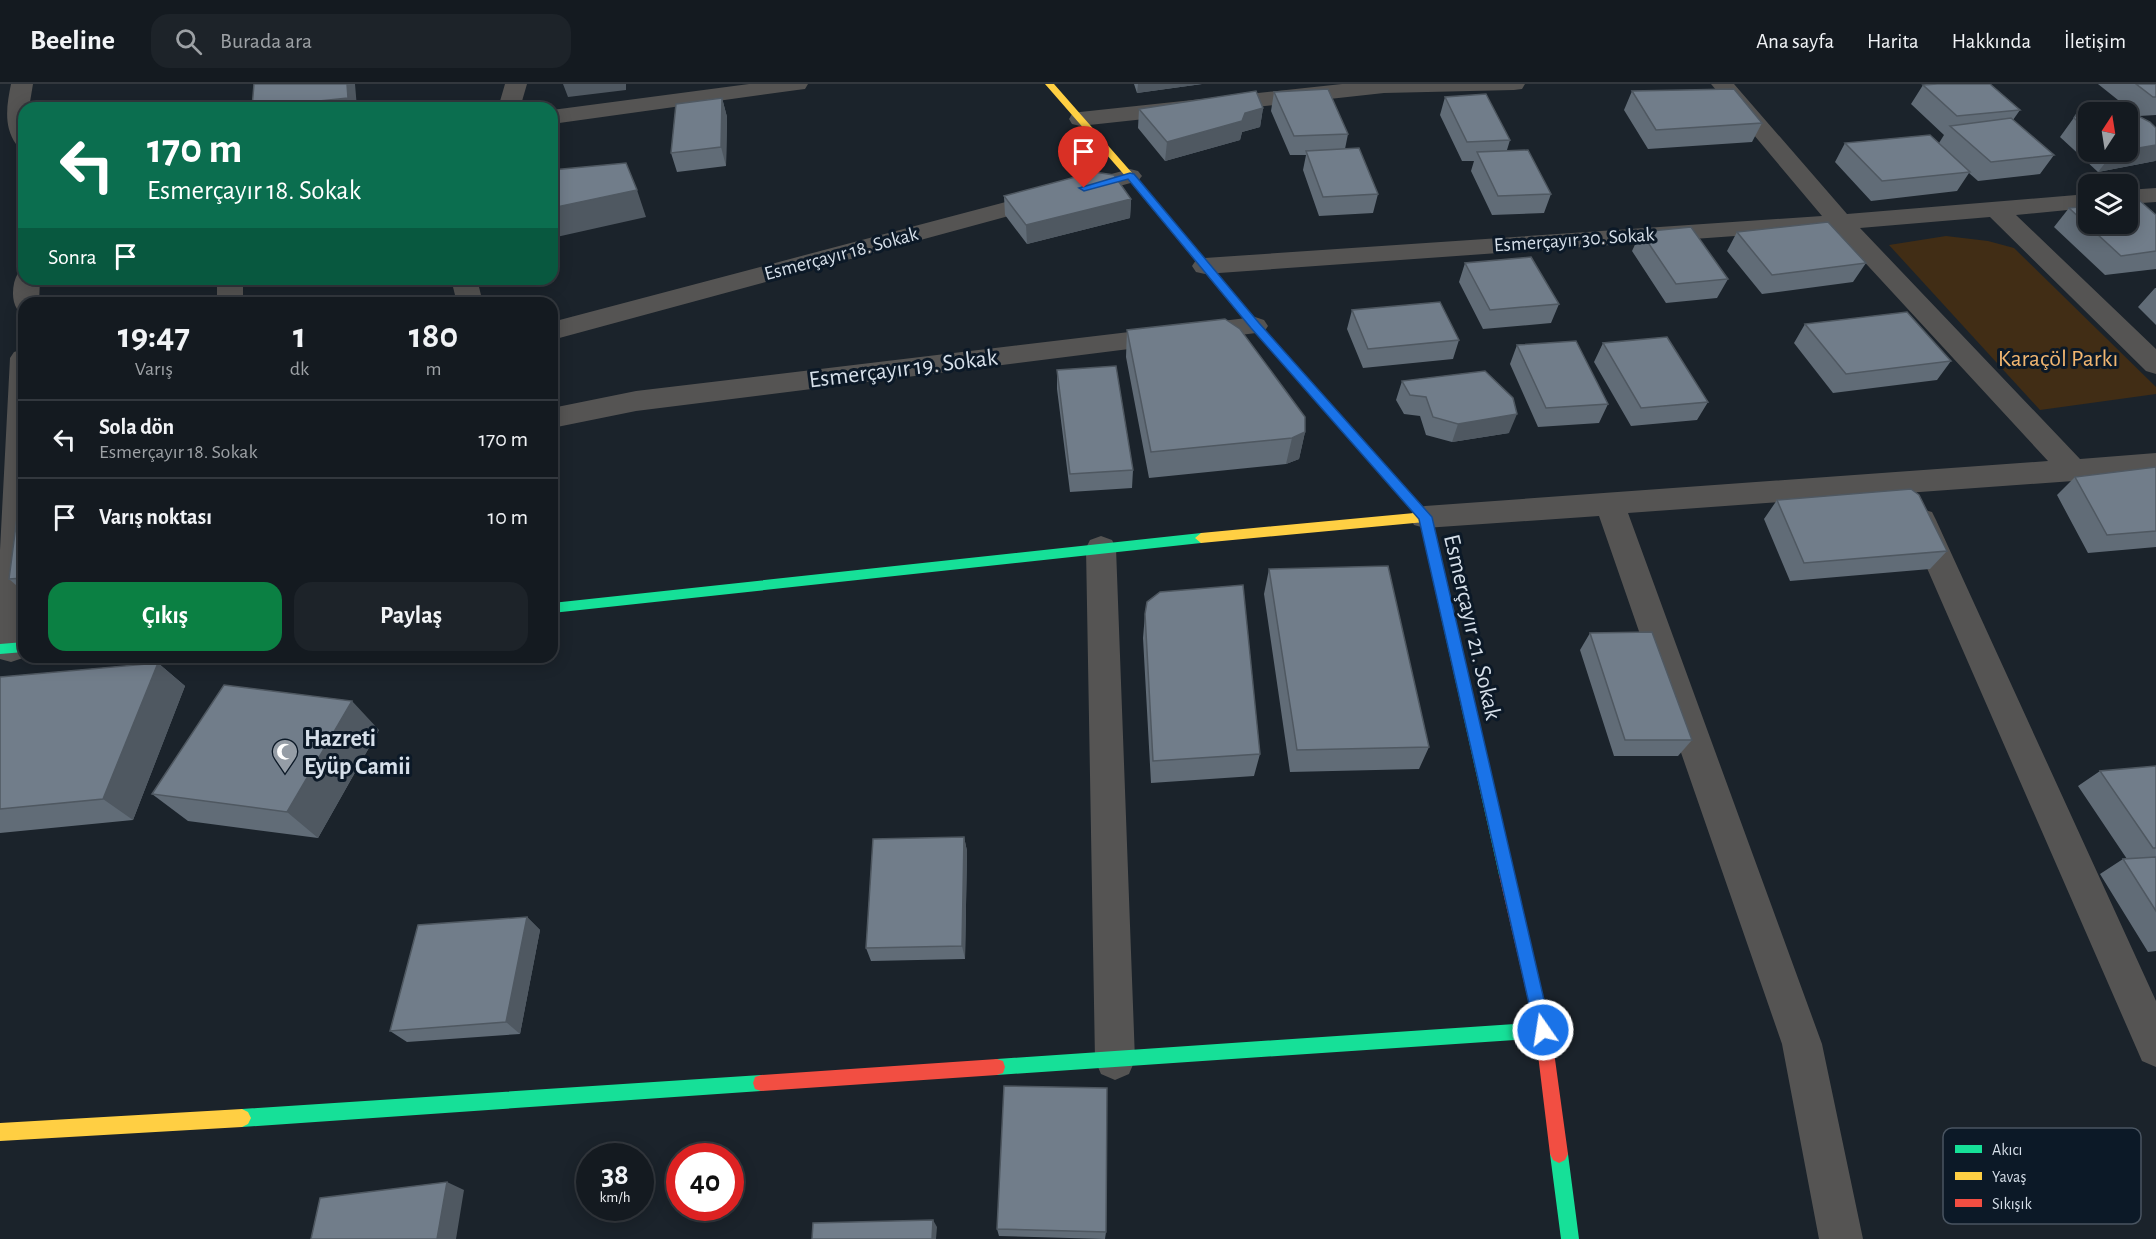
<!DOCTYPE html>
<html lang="tr">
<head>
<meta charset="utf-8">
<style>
  :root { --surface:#141a20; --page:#1d2329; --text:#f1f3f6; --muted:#9da1a5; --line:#33383e; --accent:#0b8043 }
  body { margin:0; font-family:"Alegreya Sans",sans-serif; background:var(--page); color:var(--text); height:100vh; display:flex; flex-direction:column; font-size:22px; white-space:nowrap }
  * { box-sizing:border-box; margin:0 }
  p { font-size:20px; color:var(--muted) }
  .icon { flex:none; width:33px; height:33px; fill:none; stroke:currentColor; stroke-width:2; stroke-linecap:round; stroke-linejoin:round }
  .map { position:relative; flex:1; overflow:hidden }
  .side { position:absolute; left:18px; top:213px; width:540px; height:366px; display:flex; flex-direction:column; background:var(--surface); border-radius:18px; box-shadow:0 3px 15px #0003,0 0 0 2px var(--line) }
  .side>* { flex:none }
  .guide { position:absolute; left:18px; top:18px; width:540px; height:183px; border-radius:18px; box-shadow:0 3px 15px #0003,0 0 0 2px var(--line); background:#0b6e4f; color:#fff; overflow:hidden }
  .needle { width:39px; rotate:12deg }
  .controls { position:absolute; left:2078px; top:18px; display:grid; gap:12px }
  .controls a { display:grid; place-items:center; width:60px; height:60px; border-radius:12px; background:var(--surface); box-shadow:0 3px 15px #0003,0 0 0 2px var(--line); font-size:30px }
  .speed { position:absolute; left:576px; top:1059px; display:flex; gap:12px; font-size:30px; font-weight:700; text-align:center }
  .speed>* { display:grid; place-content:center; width:78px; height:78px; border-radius:50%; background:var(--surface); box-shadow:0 3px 15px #0003,0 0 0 2px var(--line); line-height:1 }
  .speed small { font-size:15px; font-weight:400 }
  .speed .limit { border:9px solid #d22; background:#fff; color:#111 }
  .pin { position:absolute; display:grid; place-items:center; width:51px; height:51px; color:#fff; margin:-62px -26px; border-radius:50% 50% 50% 0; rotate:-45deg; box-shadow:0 0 6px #0007 }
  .pin .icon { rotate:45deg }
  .me { position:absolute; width:66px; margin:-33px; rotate:347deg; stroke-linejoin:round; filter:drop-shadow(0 0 4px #0008) }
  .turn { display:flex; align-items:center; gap:21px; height:126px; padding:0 30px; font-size:27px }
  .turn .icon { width:78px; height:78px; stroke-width:2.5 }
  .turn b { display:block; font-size:42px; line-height:51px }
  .then { display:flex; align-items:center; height:57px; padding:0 30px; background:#0003; gap:12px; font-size:22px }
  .eta { display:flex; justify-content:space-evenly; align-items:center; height:102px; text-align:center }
  .eta b { font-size:36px; font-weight:600; line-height:42px }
  .action { display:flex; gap:12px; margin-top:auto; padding:12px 30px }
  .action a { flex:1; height:69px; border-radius:18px; background:var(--accent); color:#fff; font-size:24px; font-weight:600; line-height:69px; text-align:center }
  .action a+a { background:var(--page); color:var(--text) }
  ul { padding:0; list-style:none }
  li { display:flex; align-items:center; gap:18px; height:78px; padding:0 30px; border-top:2px solid var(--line) }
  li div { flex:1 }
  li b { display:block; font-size:22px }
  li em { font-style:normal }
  header { display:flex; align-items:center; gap:36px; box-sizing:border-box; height:84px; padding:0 30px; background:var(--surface); border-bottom:2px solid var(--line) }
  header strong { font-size:28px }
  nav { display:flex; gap:33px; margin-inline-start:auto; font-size:21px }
  .search { width:420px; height:54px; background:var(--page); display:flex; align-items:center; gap:15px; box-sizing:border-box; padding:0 21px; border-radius:18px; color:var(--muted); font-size:22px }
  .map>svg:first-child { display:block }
  .green { fill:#412d15 }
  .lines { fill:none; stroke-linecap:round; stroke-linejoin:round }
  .street { fill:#555453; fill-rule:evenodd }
  .fast { fill:#16e098; fill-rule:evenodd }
  .slow { fill:#ffcf43; fill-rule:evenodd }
  .jam { fill:#f24e42; fill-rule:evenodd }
  .wall { fill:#616c77; fill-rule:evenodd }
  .shaded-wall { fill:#4f5861 }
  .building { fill:#717d8a; stroke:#4f5861; stroke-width:1.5 }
  .route { fill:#1a73e8; stroke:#114b97; stroke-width:1.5 }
  .labels { text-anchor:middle; stroke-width:6; stroke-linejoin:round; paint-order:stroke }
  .far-street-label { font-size:20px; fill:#d6dfe9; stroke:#0c1927 }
  .park-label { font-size:24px; fill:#f1b670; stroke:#0c1927 }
  .street-label { font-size:24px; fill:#d6dfe9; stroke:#0c1927 }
  .poi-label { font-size:24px; font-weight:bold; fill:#d6dfe9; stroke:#0c1927; text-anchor:start }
  .key { fill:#0c1927; stroke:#495461; stroke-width:1.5 }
  .key-label { font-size:16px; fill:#d6dfe9 }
</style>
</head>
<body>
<header>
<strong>Beeline</strong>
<div class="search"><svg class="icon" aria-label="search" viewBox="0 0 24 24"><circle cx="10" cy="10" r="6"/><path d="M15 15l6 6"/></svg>Burada ara</div>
<nav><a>Ana sayfa</a><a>Harita</a><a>Hakkında</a><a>İletişim</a></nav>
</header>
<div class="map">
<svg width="2156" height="1155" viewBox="0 0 2156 1155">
  <rect width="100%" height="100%" fill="#1b232b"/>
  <path class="green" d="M1946,152L1988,157L2014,164L2156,303V310L2040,326L1889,161Z"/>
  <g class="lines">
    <path class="street" d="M11,0H33L29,24H24V62L16,60C3,42 7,20 11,0Z
      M505,0H527L520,24H498Z
      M749,0H808L805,5L797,6L552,40V26Z
      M1342,0H1525L1522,5L1514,6L1384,9L1080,42L1072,40L1069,35L1072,30L1080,28Z
      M1711,0H1734L1847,130L2088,110V124L2016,131L2156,265V290L2146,287L1990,133L1860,144L2080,375L2156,369V391L1628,429L1822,960L1863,1155H1819L1782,960L1599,432L1425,444L1414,441L1410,433L1414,425L1425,422L2048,377L1834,145L1205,190L1196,188L1192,182L1196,176L1205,174L1822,132Z
      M1130,85L1138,87L1142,92L1138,97L552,256V238Z
      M2156,104V118L2127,120V106Z
      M24,188V195H40L39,219H24V227L17,225C11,216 12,199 18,189Z
      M217,195H243V219H217Z
      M451,195H477L483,219H457Z
      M1255,233L1264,236L1268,242L1264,248L636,327L552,344V324L636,307Z
      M24,265V572L23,574L11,578L0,575V466L10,274L14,268Z
      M1921,425L1932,428L1936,436L2156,917V983L2142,977L1906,436L1910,428Z
      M1101,452L1112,456L1116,464L1135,976L1129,990L1115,996L1101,990L1095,976L1086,464L1090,456Z"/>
    <path class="fast" d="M1245,227L1249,228L1431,433L1515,791L1512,796L1507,798L1502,796L1499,791L1419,435L1241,232L1240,230Z
      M1201,449L1207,454L1201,459L552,529V519Z
      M24,558V568L0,570V560Z
      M1543,938L1549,940L1551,946L1549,952L1543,954L997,991L991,989L989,983L991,977L997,975Z
      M761,991L767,993L769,999L767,1005L761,1007L242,1043L236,1040L233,1034L236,1028L242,1025Z
      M1559,1061L1565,1064L1568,1070L1579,1155H1561L1550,1070L1553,1064Z"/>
    <path class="slow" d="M1045,0H1054L1133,90L1249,228V232H1241L1127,94Z
      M1425,428L1431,433L1425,438L1201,459L1195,454L1201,449Z
      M242,1025L248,1028L251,1034L248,1040L242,1043L0,1057V1039Z"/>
    <path class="jam" d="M1507,784L1512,786L1515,791L1551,946L1568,1070L1565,1076L1559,1079L1553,1076L1550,1070L1535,946L1499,791L1502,786Z
      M997,975L1003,977L1005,983L1003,989L997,991L761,1007L755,1005L753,999L755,993L761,991Z"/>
  </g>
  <path class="wall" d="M1134,0H1202L1137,9Z
    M2098,0H2156V31L2139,32L2150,38L2156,44V76L2155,77L2098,88L2060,53L2078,28L2102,25H2125L2138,32ZM2088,28H2127V68H2088Z
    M1923,1L2020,26L2013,36L2054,71L2040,90L1978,97L1969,89L1957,107L1871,117L1835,78L1845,59H1939L1944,51L1911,20Z
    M1632,7L1762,39L1752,58L1648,65L1624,26Z
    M1274,8L1348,50L1345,65L1378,110L1373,129L1319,132L1303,86L1306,71H1290L1271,27Z
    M1445,13L1510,56L1507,66L1551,110L1544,129L1492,131L1471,87L1474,77H1462L1440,31Z
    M722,14L727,33L726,82L677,88L671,69Z
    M1263,24L1260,43L1242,48L1240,56L1165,77L1138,44L1139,25Z
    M1004,112L1131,115L1130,134L1027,160L1005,131Z
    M2069,124L2156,131V185L2105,191L2054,143Z
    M1641,148L1728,195L1717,214L1666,219L1632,167Z
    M1737,148L1866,179L1853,198L1762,210L1727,167Z
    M1465,179L1559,220L1551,239L1483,245L1459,198Z
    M2155,204H2156V241L2138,223Z
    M1352,226L1459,256L1453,275L1363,284L1347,245Z
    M1805,240L1951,277L1937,296L1833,309L1794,259Z
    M1127,246L1305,348L1299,375L1286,380L1149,394L1126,273Z
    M1603,259L1708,318L1697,336L1631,342L1594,278Z
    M1517,261L1608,320L1599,339L1538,343L1510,280Z
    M1057,286L1133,386L1132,404L1070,408L1057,305Z
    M1402,297L1509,349L1452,358L1426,351L1420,332L1404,330L1396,316Z
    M24,380V508L9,495Z
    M2156,383V463L2088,469L2057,411L2075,393Z
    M1777,416L1947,467L1930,485L1790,497L1764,435Z
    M1269,485L1429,663L1419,685L1290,688L1264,510Z
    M1145,530L1260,670L1254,692L1151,699L1143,554Z
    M1590,549L1692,656L1678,672H1614L1580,566Z
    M158,579L185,602L133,736L0,749V593Z
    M379,646L318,754L188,737L152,710Z
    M2156,682V867L2148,868L2100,790L2123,775H2127L2078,702L2100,687Z
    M964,753L967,767L965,875L871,877L866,864Z
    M527,833L540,846L520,950L407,958L390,947Z
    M997,1145L1106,1148L1105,1155L999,1152Z"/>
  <path class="shaded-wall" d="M347,0H355L357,24H253Z
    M563,0H626V6L568,13Z
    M1138,0H1202L1137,9Z
    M722,14L727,33L726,82L721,63Z
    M1263,24L1260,43L1242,48L1240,56L1165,77L1167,58L1245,29Z
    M2156,61V76L2155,77L2098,88L2113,69L2127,68V66Z
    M637,106L646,133L552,154V124Z
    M1131,115L1130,134L1027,160L1026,141Z
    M1517,330L1509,349L1452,358L1458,340Z
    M1305,348L1299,375L1286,380L1292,354Z
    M158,579L185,602L133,736L103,715Z
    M352,617L379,646L318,754L287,728Z
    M964,753L967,767L965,875L962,862Z
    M527,833L540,846L520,950L506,938Z
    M447,1098L464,1106L456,1155H437Z
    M933,1136L937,1143L936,1155H932Z"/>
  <path class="building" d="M254,0H347L348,14L252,24Z
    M1937,0H1990L2020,26L1957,32L1923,1Z
    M2136,0H2156V13H2153Z
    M1328,5L1348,50L1294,52L1274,8Z
    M1734,5L1762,39L1656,46L1632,7Z
    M1256,7L1263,24L1245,29L1242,37L1167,58L1139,25Z
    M1486,10L1510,56L1467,58L1445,13Z
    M722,14L721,63L671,69L676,20Z
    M2102,25H2125L2150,38L2156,44V61L2127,66V28H2088V47L2074,34L2078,28Z
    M2011,34L2054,71L1991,78L1950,42Z
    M1930,51L1970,88L1882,97L1845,59Z
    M1359,64L1378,110L1323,113L1306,67Z
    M1528,66L1551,110L1498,112L1477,68Z
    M626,79L637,106L552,124V86Z
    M1094,88L1114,91L1131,115L1026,141L1004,112Z
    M2139,116L2156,131V167L2121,172L2069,124L2088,122V140H2127V118Z
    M1828,138L1866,179L1772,191L1737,148Z
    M1691,143L1728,195L1676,200L1641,148Z
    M1531,173L1559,220L1490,226L1465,179Z
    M1440,218L1459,256L1368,265L1352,226Z
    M1907,228L1951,277L1846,290L1805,240Z
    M1225,235L1240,245L1305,333V348L1292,354L1151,368L1127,246Z
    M1667,253L1708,318L1641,324L1603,259Z
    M1576,257L1608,320L1546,324L1517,261Z
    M1116,282L1133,386L1070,390L1057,286Z
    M1485,287L1513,314L1517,330L1458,340L1433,333L1426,313L1410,311L1402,297Z
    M24,380V494L9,495Z
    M2156,383V447L2107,451L2075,393Z
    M1911,405L1919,411L1947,467L1804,479L1777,416Z
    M1388,482L1429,663L1297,666L1269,485Z
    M1243,501L1260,670L1153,677L1145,530L1147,518L1160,508Z
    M1652,548L1692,656H1625L1590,549Z
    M158,579L103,715L0,725V593Z
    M224,601L352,617L287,728L152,710Z
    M2156,682V764H2153L2100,687Z
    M964,753L962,862L866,864L873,755Z
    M2156,773V827L2123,775Z
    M527,833L506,938L390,947L418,841Z
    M1004,1002L1107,1004L1106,1148L997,1145Z
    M447,1098L437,1155H311L320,1114Z
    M933,1136L932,1155H812L813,1139Z"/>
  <path class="route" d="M1130,89L1134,90L1259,239L1432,433L1551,946L1549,952L1543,955L1537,952L1535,946L1419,435L1251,244L1128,95L1084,107L1079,104Z"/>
  <defs>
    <symbol id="mosque-pin" viewBox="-11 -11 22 30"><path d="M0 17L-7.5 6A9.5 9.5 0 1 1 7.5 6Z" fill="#959da6" stroke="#0c1927"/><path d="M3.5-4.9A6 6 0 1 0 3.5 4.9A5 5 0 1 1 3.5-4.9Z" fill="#fff"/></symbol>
  </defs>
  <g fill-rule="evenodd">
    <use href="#mosque-pin" x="270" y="653" width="30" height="40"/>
  </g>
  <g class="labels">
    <g class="far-street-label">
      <text transform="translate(1574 155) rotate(-4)" y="7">Esmerçayır 30. Sokak</text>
      <text transform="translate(841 169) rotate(-15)" y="7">Esmerçayır 18. Sokak</text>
    </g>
    <g class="park-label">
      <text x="2058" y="282">Karaçöl Parkı</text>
    </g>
    <g class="street-label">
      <text transform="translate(903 284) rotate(-7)" y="8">Esmerçayır 19. Sokak</text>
      <text transform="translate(1473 543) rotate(77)" y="8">Esmerçayır 21. Sokak</text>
    </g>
    <g class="poi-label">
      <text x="304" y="662">Hazreti<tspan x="304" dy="28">Eyüp Camii</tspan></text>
    </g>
  </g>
  <rect x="1943" y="1044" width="198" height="96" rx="9" class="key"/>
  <rect x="1955" y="1061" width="27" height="8" fill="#16e098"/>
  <rect x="1955" y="1088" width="27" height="8" fill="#ffcf43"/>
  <rect x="1955" y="1115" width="27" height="8" fill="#f24e42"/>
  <g class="key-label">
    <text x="1992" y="1071">Akıcı</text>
    <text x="1992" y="1098">Yavaş</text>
    <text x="1992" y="1125">Sıkışık</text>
  </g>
</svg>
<div class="controls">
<a><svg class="needle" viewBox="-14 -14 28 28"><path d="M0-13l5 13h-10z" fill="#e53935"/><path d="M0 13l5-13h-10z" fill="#9da1a5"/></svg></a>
<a><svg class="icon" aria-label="layers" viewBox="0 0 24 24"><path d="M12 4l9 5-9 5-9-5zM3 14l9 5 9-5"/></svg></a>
</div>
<div class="speed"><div>38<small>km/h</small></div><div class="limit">40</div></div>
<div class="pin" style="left:1084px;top:104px;background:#d93025"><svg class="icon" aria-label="arrive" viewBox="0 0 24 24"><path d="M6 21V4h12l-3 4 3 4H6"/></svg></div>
<svg class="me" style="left:1543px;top:946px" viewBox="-20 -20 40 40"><circle r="17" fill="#1a73e8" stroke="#fff" stroke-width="3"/><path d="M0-11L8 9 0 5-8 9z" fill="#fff"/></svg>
<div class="guide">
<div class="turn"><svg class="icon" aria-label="left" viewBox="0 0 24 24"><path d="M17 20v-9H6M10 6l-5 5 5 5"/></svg><div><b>170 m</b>Esmerçayır 18. Sokak</div></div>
<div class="then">Sonra<svg class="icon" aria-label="arrive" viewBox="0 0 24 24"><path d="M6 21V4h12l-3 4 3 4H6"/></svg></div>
</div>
<section class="side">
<div class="eta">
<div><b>19:47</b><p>Varış</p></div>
<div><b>1</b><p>dk</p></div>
<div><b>180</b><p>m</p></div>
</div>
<ul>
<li><svg class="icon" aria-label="left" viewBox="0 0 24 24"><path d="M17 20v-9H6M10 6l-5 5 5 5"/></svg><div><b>Sola dön</b><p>Esmerçayır 18. Sokak</p></div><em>170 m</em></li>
<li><svg class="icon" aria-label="arrive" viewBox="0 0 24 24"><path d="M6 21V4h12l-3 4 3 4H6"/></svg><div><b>Varış noktası</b></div><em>10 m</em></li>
</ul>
<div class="action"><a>Çıkış</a><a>Paylaş</a></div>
</section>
</div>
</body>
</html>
